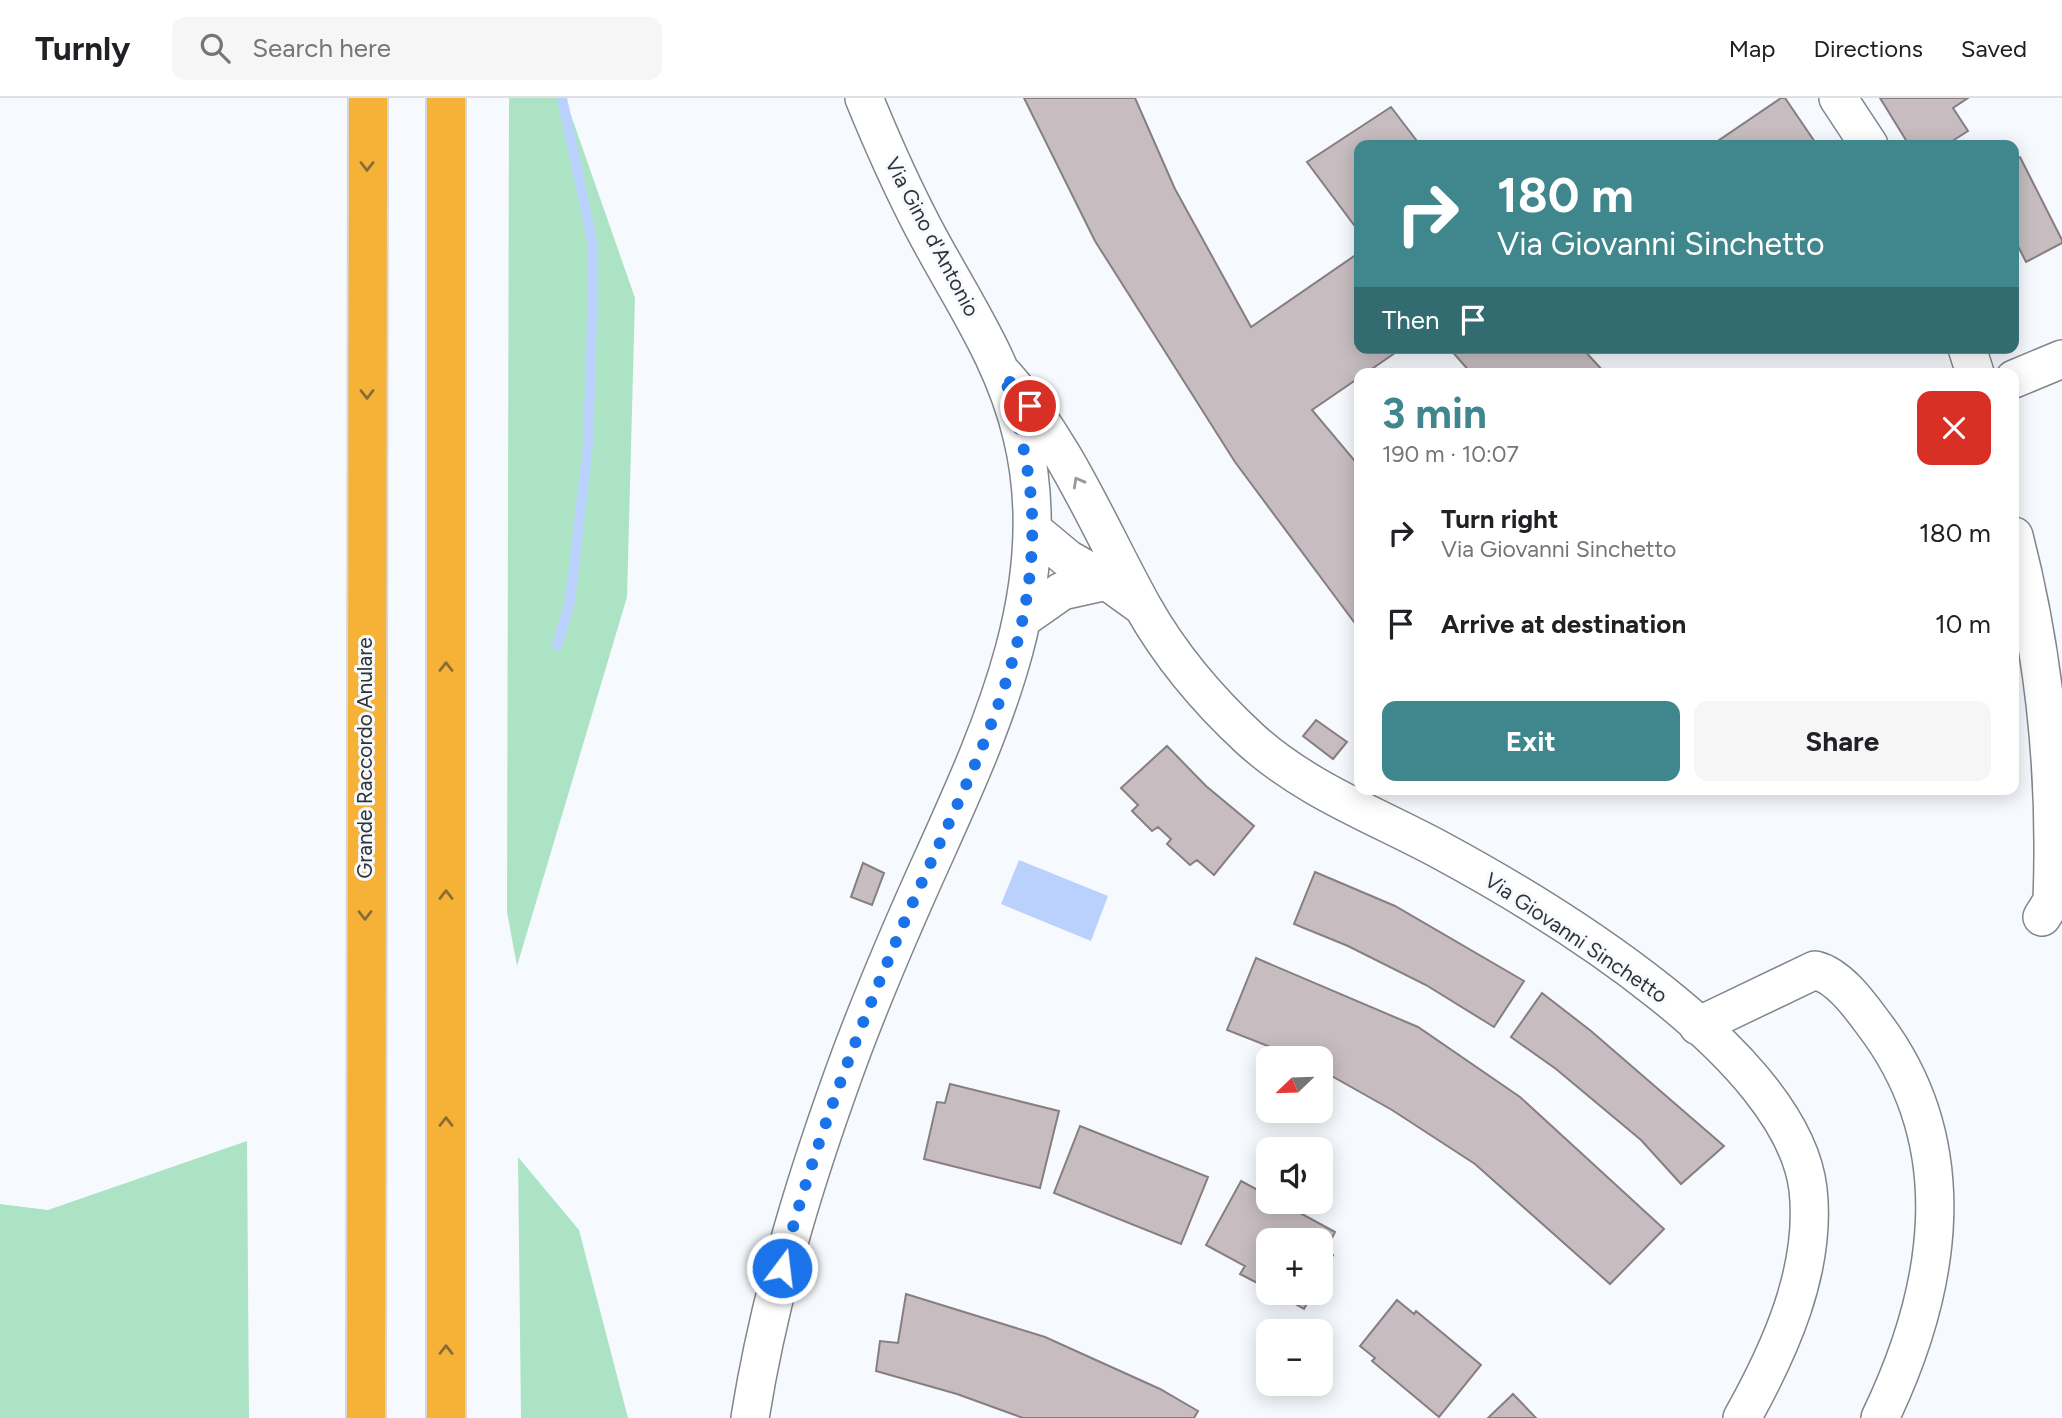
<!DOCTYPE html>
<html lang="en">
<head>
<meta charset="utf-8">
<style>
  :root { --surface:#fff; --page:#f6f6f6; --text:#202124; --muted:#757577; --line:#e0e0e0; --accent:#3f878d }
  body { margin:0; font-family:Figtree,sans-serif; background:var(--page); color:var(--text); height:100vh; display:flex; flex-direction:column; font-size:26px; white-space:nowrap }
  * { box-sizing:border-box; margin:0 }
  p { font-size:23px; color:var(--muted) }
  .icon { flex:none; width:38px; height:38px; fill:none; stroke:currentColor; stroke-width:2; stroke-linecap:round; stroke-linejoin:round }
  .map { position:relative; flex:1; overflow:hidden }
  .details { position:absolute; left:1354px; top:270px; width:665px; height:427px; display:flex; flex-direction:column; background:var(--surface); border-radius:14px; box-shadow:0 4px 18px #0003 }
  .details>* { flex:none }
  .top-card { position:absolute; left:1354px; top:42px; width:665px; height:214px; border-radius:14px; box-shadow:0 4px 18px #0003; background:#3f878d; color:#fff; overflow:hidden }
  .needle { width:46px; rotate:247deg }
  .controls { position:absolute; left:1256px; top:948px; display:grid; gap:14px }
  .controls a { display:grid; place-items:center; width:77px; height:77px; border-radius:14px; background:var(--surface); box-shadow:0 4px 18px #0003; font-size:35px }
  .pin { position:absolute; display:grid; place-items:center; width:60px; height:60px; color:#fff; margin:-30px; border:4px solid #fff; border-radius:50%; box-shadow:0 2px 7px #0007 }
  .me { position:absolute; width:77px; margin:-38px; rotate:15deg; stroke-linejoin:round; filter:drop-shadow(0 0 5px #0008) }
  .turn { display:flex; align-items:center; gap:24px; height:147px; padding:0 28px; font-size:32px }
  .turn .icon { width:91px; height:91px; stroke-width:2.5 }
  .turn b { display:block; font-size:49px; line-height:60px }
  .then { display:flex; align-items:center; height:66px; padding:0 28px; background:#0003; gap:14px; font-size:26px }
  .round { display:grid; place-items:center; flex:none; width:74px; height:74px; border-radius:14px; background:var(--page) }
  .headline { display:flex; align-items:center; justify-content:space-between; height:119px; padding:0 28px }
  h1 { font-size:42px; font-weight:700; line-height:52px; color:var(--accent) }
  .cta { display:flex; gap:14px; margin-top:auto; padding:14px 28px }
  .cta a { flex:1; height:80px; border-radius:14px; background:var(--accent); color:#fff; font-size:28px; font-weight:700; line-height:80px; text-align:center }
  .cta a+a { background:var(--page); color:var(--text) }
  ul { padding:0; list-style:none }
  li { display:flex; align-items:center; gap:21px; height:91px; padding:0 28px }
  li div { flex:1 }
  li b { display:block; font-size:26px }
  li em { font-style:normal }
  header { display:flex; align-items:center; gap:42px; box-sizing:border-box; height:98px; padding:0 35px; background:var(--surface); border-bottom:2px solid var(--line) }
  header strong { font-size:33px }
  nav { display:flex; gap:38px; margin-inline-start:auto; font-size:24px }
  .search { width:490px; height:63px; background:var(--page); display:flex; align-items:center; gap:18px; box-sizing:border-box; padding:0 24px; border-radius:14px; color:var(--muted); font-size:26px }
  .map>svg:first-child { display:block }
  .green { fill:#ace3c4 }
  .water { fill:#bad1fe }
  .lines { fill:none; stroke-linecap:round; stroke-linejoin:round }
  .stream { stroke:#bad1fe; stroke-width:10 }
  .building { fill:#c7bdc0; stroke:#877e81; stroke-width:2 }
  .minor-casing { stroke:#80868c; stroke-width:40 }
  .motorway-casing { stroke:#d6d6d7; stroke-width:42 }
  .minor { stroke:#fff; stroke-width:37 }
  .motorway { stroke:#f6b237; stroke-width:38 }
  .oneway { stroke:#896c36 }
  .oneway2 { stroke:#98999a }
  .route { stroke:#1a73e8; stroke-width:12; stroke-dasharray:0 21.6 }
  .labels { text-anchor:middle; stroke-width:6; stroke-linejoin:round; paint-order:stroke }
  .street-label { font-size:21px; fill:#303336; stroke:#f6fafe }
</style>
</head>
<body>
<header>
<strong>Turnly</strong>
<div class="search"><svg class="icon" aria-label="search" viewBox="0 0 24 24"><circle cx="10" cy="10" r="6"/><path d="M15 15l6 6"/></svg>Search here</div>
<nav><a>Map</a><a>Directions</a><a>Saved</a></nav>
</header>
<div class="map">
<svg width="2062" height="1320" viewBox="0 0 2062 1320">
  <rect width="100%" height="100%" fill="#f6fafe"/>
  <path class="green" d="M509,0H565L635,200L627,499L517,868L507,814Z
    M247,1043L249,1320H0V1106L48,1112Z
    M518,1059L579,1132L628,1320H521Z"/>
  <path class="water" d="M1019,762L1108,798L1091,843L1001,806Z"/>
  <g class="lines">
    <path class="stream" d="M557,547L570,503L588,347L593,189V147L562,0"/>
  </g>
  <path class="building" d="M1024,0H1135L1175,91L1251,229L1360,154V250H1402L1366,275H1360V279L1312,312L1360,369V532L1235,364L1095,143Z
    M1781,0H1785L1817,47H1717L1715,45Z
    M1880,0H1968L1953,10L1968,33L1946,47H1909Z
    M1391,9L1420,47H1360V135L1307,64Z
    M2020,59L2062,142V145L2026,164L2014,140V62Z
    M1449,250H1582L1605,275H1471Z
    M1316,622L1347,644L1333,661L1303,638Z
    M1167,648L1206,688L1254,728L1214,777L1197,762L1190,767L1167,746L1171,741L1158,729L1152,733L1132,713L1138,707L1121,690Z
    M863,765L884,775L872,807L851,799Z
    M1315,774L1395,808L1524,883L1494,929L1426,887L1348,848L1294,826Z
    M1256,860L1418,929L1520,999L1664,1131L1610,1186L1475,1066L1392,1012L1321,972V961H1301L1227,932Z
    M1542,895L1591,933L1724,1048L1681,1086L1641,1042L1556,971L1511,939Z
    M950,986L1059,1013L1040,1090L924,1061L937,1004L945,1005Z
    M1080,1028L1208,1079L1181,1146L1054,1095Z
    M1241,1083L1269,1098V1104H1280L1335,1134L1326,1152L1333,1157L1321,1179V1143H1269V1191L1240,1176L1245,1168L1206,1147Z
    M1276,1195H1313L1304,1211Z
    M906,1196L1045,1239L1160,1291L1198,1313L1194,1320H1023L957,1296L876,1273L880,1243L898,1245Z
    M1397,1202L1414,1216L1416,1213L1481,1267L1439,1319L1372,1263L1375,1260L1360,1248Z
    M1513,1296L1536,1320H1488Z"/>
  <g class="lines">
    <defs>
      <path id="minor" d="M1838,0L1869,47
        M1967,250L1975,275
        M1004,277C1066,345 1099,430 1143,509C1170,557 1210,604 1250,641C1306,692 1375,717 1440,752C1551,812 1792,957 1808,1091C1817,1171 1780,1252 1742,1320
        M2014,281L2062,261
        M1032,431L1068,461L1107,483
        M2014,438C2045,558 2057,679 2052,803L2042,819
        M1022,521L1062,493L1107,483L1143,509
        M1698,928L1815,872C1839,878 1859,906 1873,925C1966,1046 1942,1191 1880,1320
        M750,1320C770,1194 808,1072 852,953C877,887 905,822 934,758C993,627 1058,485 1022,338C1004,260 959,198 923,129C901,87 882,44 864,0"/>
      <path id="motorway" d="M366,1320L368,0
        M446,1320V0"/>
    </defs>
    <use href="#minor" class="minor-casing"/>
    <use href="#motorway" class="motorway-casing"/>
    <use href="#minor" class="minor"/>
    <use href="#motorway" class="motorway"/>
  </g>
  <defs><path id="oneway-chevron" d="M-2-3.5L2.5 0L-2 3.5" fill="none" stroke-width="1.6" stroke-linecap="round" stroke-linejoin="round" transform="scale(1.75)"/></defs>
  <g class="oneway">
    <use href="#oneway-chevron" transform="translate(367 68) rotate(90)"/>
    <use href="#oneway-chevron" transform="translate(367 296) rotate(90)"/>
    <use href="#oneway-chevron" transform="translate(446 569) rotate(-90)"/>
    <use href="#oneway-chevron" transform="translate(446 797) rotate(-90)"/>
    <use href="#oneway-chevron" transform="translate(365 817) rotate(90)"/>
    <use href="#oneway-chevron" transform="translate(446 1024) rotate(-90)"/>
    <use href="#oneway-chevron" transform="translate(446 1252) rotate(-90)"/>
  </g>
  <use class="oneway2" href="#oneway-chevron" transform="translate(1078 384) rotate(-119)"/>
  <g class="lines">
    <path class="route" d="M782,1170C810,1060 851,951 895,846C951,709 1038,570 1032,416C1030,368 1018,323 1004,277L1030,308"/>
  </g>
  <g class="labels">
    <g class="street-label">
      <text transform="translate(932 139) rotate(62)" y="7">Via Gino d'Antonio</text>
      <text transform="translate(365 660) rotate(-90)" y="7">Grande Raccordo Anulare</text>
      <text transform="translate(1576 840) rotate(34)" y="7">Via Giovanni Sinchetto</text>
    </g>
  </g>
</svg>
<div class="controls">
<a><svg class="needle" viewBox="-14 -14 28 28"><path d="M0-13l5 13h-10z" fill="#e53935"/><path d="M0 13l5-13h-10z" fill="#757577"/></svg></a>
<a><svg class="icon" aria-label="sound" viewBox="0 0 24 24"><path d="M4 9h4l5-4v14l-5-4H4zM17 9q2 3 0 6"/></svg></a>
<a>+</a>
<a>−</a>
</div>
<div class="pin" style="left:1030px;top:308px;background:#d93025"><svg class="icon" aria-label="arrive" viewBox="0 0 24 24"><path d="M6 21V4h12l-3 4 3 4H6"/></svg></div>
<svg class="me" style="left:782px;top:1170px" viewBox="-20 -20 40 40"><circle r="17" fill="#1a73e8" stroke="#fff" stroke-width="3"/><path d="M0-11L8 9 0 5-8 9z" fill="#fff"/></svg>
<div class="top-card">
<div class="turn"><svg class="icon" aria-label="right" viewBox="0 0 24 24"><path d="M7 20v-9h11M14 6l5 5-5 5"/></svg><div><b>180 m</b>Via Giovanni Sinchetto</div></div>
<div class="then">Then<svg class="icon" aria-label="arrive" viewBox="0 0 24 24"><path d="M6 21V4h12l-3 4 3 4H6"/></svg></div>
</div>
<section class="details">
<div class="headline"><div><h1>3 min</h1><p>190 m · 10:07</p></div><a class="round" style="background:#d93025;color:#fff"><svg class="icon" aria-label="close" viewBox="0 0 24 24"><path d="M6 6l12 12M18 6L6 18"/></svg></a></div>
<ul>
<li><svg class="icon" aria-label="right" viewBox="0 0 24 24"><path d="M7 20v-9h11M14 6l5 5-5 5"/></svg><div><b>Turn right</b><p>Via Giovanni Sinchetto</p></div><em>180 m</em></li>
<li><svg class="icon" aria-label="arrive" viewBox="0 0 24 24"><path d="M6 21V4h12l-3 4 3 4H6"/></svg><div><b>Arrive at destination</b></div><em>10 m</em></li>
</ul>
<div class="cta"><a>Exit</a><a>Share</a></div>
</section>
</div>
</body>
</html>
